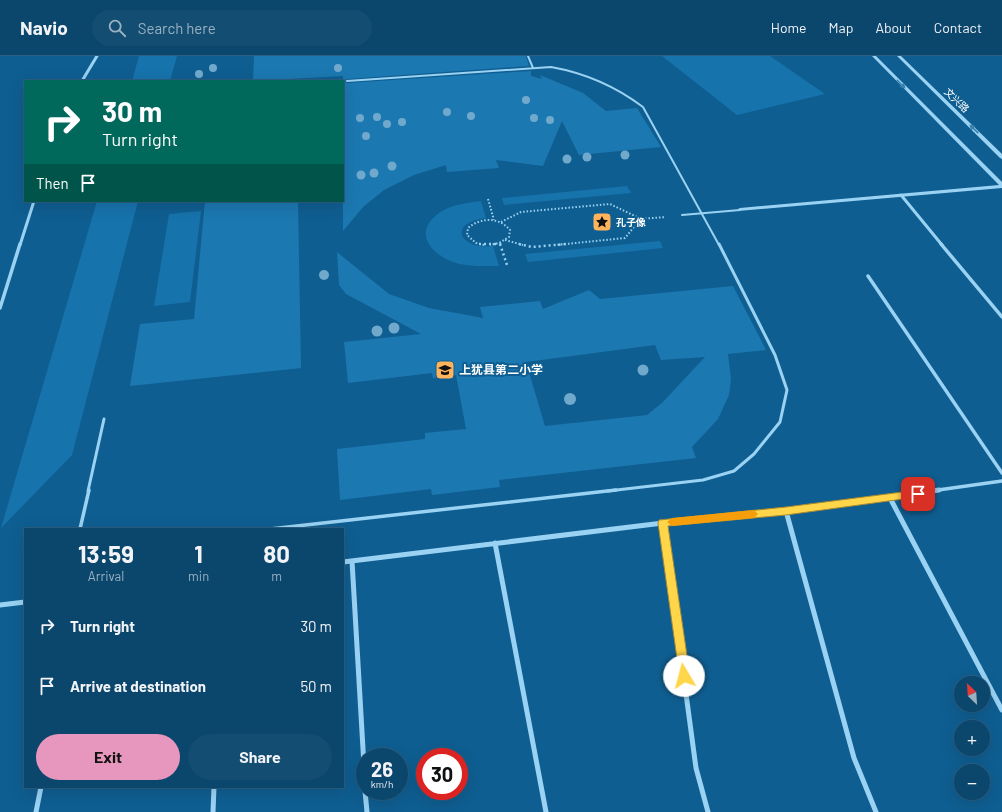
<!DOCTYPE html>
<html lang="en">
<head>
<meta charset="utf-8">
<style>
  :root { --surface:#0b466d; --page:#144d72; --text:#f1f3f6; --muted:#9ab1c2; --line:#2b5e80; --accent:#e797bd }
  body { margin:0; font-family:Barlow,"Noto Sans SC",sans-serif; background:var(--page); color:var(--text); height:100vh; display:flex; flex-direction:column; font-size:15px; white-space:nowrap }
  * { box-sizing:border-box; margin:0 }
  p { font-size:13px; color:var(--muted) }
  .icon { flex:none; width:22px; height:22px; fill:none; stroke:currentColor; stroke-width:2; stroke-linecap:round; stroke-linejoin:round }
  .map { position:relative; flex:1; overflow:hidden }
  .drawer { position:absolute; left:24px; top:472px; width:320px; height:260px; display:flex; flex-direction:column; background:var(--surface); border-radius:0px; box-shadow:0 4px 16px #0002,0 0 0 1px var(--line) }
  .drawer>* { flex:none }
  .top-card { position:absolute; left:24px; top:24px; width:320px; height:122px; border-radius:0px; box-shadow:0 4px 16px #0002,0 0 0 1px var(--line); background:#00695c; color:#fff; overflow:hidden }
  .needle { width:26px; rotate:335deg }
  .tools { position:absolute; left:954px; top:620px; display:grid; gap:8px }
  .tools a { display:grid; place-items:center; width:36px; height:36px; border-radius:50%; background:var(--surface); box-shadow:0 4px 16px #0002,0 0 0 1px var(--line); font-size:20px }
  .speed { position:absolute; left:356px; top:692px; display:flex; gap:8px; font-size:20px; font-weight:700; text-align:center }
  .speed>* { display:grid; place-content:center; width:52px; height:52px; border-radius:50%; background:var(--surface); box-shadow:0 4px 16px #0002,0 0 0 1px var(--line); line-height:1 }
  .speed small { font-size:10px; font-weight:400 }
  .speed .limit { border:6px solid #d22; background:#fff; color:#111 }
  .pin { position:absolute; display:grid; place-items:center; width:34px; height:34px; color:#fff; margin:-17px; border-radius:8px; box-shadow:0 2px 6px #0006 }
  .me { position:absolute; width:44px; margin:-22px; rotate:352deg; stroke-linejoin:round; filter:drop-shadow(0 0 3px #0008) }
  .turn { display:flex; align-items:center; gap:14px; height:84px; padding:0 12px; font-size:18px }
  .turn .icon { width:52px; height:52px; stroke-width:2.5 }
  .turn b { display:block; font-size:28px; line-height:34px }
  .then { display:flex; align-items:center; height:38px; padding:0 12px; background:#0003; gap:8px; font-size:15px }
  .eta { display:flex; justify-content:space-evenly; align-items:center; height:68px; text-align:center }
  .eta b { font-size:24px; font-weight:700; line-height:28px }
  .button { display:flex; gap:8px; margin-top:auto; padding:8px 12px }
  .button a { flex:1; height:46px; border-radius:24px; background:var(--accent); color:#111; font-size:16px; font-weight:700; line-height:46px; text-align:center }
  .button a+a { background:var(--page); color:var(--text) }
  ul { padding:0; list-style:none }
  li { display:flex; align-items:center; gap:12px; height:60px; padding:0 12px }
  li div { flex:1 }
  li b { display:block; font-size:15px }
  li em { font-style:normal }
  header { display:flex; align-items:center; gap:24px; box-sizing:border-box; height:56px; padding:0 20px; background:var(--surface); border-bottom:1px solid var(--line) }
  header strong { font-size:19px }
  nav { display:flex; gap:22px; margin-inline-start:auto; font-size:14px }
  .search { width:280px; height:36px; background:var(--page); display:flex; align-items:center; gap:10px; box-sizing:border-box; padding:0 14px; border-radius:22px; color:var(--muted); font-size:15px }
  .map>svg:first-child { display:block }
  .green { fill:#1773ac }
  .building { fill:#1c78b1; fill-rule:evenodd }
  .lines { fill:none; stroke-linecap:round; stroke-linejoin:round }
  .path-far1 { stroke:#9ad2f3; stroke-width:2; stroke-dasharray:1.5 2; stroke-linecap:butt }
  .path { stroke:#9ad2f3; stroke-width:2.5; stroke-dasharray:2 3; stroke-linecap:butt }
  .service-far2 { stroke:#9ad2f3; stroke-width:2 }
  .service-far1 { stroke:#9ad2f3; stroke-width:3 }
  .service { stroke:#9ad2f3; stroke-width:3.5 }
  .minor-far2 { stroke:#9ad2f3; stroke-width:3 }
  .minor-far1 { stroke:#9ad2f3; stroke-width:3.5 }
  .minor { stroke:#9ad2f3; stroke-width:5 }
  .tertiary { fill:#9ad2f3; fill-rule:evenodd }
  .tree { fill:#71a9cd }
  .oneway { fill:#3981ae }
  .route { fill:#ffd54a; stroke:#a68a30 }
  .slow { fill:#f59e0b }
  .labels { text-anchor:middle; stroke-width:4; stroke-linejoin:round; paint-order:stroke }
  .far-street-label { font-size:10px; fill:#fff; stroke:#0f5e91 }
  .far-poi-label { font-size:10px; font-weight:bold; fill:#fff; stroke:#0f5e91; text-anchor:start }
  .poi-label { font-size:12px; font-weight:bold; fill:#fff; stroke:#0f5e91; text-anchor:start }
</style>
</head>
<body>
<header>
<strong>Navio</strong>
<div class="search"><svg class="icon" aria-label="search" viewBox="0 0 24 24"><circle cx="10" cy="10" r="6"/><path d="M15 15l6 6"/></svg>Search here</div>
<nav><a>Home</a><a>Map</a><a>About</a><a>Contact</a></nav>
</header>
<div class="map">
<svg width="1002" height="756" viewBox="0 0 1002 756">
  <rect width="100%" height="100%" fill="#0f5e91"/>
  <path class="green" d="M139,0H177L170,25H132Z
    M662,0H770L825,38L737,59Z
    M627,130L631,137L504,149L502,142Z
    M97,145H138L72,399L1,472Z
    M481,145L486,162C446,167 460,194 493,190L499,210C483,210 467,211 453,206C427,196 413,173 442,155C454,148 467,147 481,145Z
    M201,155L190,246L154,250L169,158Z
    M660,185L663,192L528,206L525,198Z"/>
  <path class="building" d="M254,0H526L529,10L347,23L345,26L347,27L531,15V20L542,23L540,19L583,37L606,55L637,52L661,91L579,99L562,65L543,110L496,104L499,112L447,116L446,109L414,119L384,134L363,151L343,175V20L253,25Z
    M205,145H298L301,312L130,330L140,268L194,263Z
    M337,196L389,238L429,252L483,262L480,251L540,245L543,253L589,234L600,243L733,230L766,294L728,298L731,323L729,339L718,363L692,391L696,402L499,424L500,431L432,439L431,433L340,444L337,393L425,383V377L466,373L456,319L433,322L432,317L348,327L344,286L421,278L346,238L339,229ZM655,289L661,304L705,301L663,346L647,359L545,370L526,306Z"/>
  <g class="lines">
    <path class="path-far1" d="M488,143L494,164
      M638,163L666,161
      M501,166L521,156L610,148L637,161L639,165L625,182L556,189
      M505,184L523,189
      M500,187L501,189
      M484,189L476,187L467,179L468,172C481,161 499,161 510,174L509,181L499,187L490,189"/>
    <path class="path" d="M479,188H496
      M500,188L507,209
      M519,188L532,191L566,188"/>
    <path class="service-far2" d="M528,0L533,12
      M347,25L551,11C585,17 615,30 643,51L719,189
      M682,159L740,154"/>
    <path class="service-far1" d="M88,435L104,363
      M608,435L703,424L734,415L754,398L780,366L787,334L775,299L719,188"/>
    <path class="service" d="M80,473L89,434
      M270,473L616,434"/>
    <path class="minor-far2" d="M82,25L97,0
      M901,139L942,189
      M20,189L34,145"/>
    <path class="minor-far1" d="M941,188L1002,261
      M868,220L1002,417
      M0,252L20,188
      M931,435L1002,425"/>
    <path class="minor" d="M890,442L1002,654
      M786,455L854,702L876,756
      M663,467L696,712L708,756
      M495,487L546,756
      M352,505L365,727
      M343,506L663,467L786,455L939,434
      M0,549L25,546
      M365,735L367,756
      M36,756L41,731
      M213,756L214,731"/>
    <path class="tertiary" d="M872,0H876L1002,126V132L738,155V153L740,152L999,129Z
      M897,0H901L1002,98V103L1000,102Z"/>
  </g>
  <g class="tree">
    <circle cx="213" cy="12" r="4"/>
    <circle cx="338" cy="12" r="4"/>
    <circle cx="199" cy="18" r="4"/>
    <circle cx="526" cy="44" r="4"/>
    <circle cx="447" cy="56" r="4"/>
    <circle cx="471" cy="60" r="4"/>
    <circle cx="377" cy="61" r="4"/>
    <circle cx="360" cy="62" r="4"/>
    <circle cx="534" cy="62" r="4"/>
    <circle cx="550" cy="64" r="4"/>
    <circle cx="402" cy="66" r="4"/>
    <circle cx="387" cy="68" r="4"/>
    <circle cx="366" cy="80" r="4"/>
    <circle cx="625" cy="99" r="4.5"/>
    <circle cx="587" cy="101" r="4.5"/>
    <circle cx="567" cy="103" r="4.5"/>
    <circle cx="392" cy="110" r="4.5"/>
    <circle cx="374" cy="117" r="4.5"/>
    <circle cx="361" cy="119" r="4.5"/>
    <circle cx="324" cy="219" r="5"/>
    <circle cx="394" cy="272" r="5.5"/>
    <circle cx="377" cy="275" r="5.5"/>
    <circle cx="643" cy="314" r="5.5"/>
    <circle cx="570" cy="343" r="6"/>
  </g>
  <defs><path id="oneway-solid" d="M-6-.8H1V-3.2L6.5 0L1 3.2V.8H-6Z"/></defs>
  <g class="oneway">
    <use href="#oneway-solid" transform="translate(901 28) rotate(45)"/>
    <use href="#oneway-solid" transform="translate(974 73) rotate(-136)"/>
  </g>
  <path class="route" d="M918,434L923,438L918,441L786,459L668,470L690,620L688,624L684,625L680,624L658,467L659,464L786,451Z"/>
  <path class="slow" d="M754,454L758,458L754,462L672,470L667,466L672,462Z"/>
  <defs>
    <symbol id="sight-square" viewBox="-11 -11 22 22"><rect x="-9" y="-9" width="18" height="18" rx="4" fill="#ffb45c" stroke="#0f5e91"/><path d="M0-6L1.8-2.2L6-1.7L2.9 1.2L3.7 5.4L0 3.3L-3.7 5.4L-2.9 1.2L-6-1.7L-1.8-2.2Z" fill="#111"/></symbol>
    <symbol id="school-square" viewBox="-11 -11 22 22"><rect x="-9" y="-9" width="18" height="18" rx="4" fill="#ffb45c" stroke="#0f5e91"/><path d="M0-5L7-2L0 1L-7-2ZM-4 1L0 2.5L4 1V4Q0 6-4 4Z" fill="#111"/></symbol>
  </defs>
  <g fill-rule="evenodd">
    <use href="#sight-square" x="591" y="155" width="22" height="22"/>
    <use href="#school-square" x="434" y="303" width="22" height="22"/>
  </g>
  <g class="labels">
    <g class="far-street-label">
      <text transform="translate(957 44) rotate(44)" y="4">文兴路</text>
    </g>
    <g class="far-poi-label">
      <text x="616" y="170">孔子像</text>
    </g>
    <g class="poi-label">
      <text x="459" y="318">上犹县第二小学</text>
    </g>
  </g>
</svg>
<div class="tools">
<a><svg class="needle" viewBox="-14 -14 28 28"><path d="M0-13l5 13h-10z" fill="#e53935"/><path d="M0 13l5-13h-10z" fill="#9ab1c2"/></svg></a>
<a>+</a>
<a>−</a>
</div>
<div class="speed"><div>26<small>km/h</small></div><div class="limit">30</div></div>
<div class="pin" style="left:918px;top:438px;background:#d93025"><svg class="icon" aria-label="arrive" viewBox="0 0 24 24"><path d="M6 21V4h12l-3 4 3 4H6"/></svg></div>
<svg class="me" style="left:684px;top:620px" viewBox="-20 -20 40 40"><circle r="19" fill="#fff"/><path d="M0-13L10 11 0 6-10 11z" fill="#ffd54a"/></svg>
<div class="top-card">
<div class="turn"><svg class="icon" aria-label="right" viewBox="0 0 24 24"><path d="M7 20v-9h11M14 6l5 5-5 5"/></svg><div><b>30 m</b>Turn right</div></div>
<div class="then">Then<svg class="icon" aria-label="arrive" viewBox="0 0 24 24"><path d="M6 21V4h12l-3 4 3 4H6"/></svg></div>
</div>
<section class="drawer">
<div class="eta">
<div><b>13:59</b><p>Arrival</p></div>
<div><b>1</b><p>min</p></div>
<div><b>80</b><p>m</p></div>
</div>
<ul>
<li><svg class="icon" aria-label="right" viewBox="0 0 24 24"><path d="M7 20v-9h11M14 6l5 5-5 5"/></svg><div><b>Turn right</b></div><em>30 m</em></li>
<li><svg class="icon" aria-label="arrive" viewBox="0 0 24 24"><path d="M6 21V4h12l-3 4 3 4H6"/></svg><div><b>Arrive at destination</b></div><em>50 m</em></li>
</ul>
<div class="button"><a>Exit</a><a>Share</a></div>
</section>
</div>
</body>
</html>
